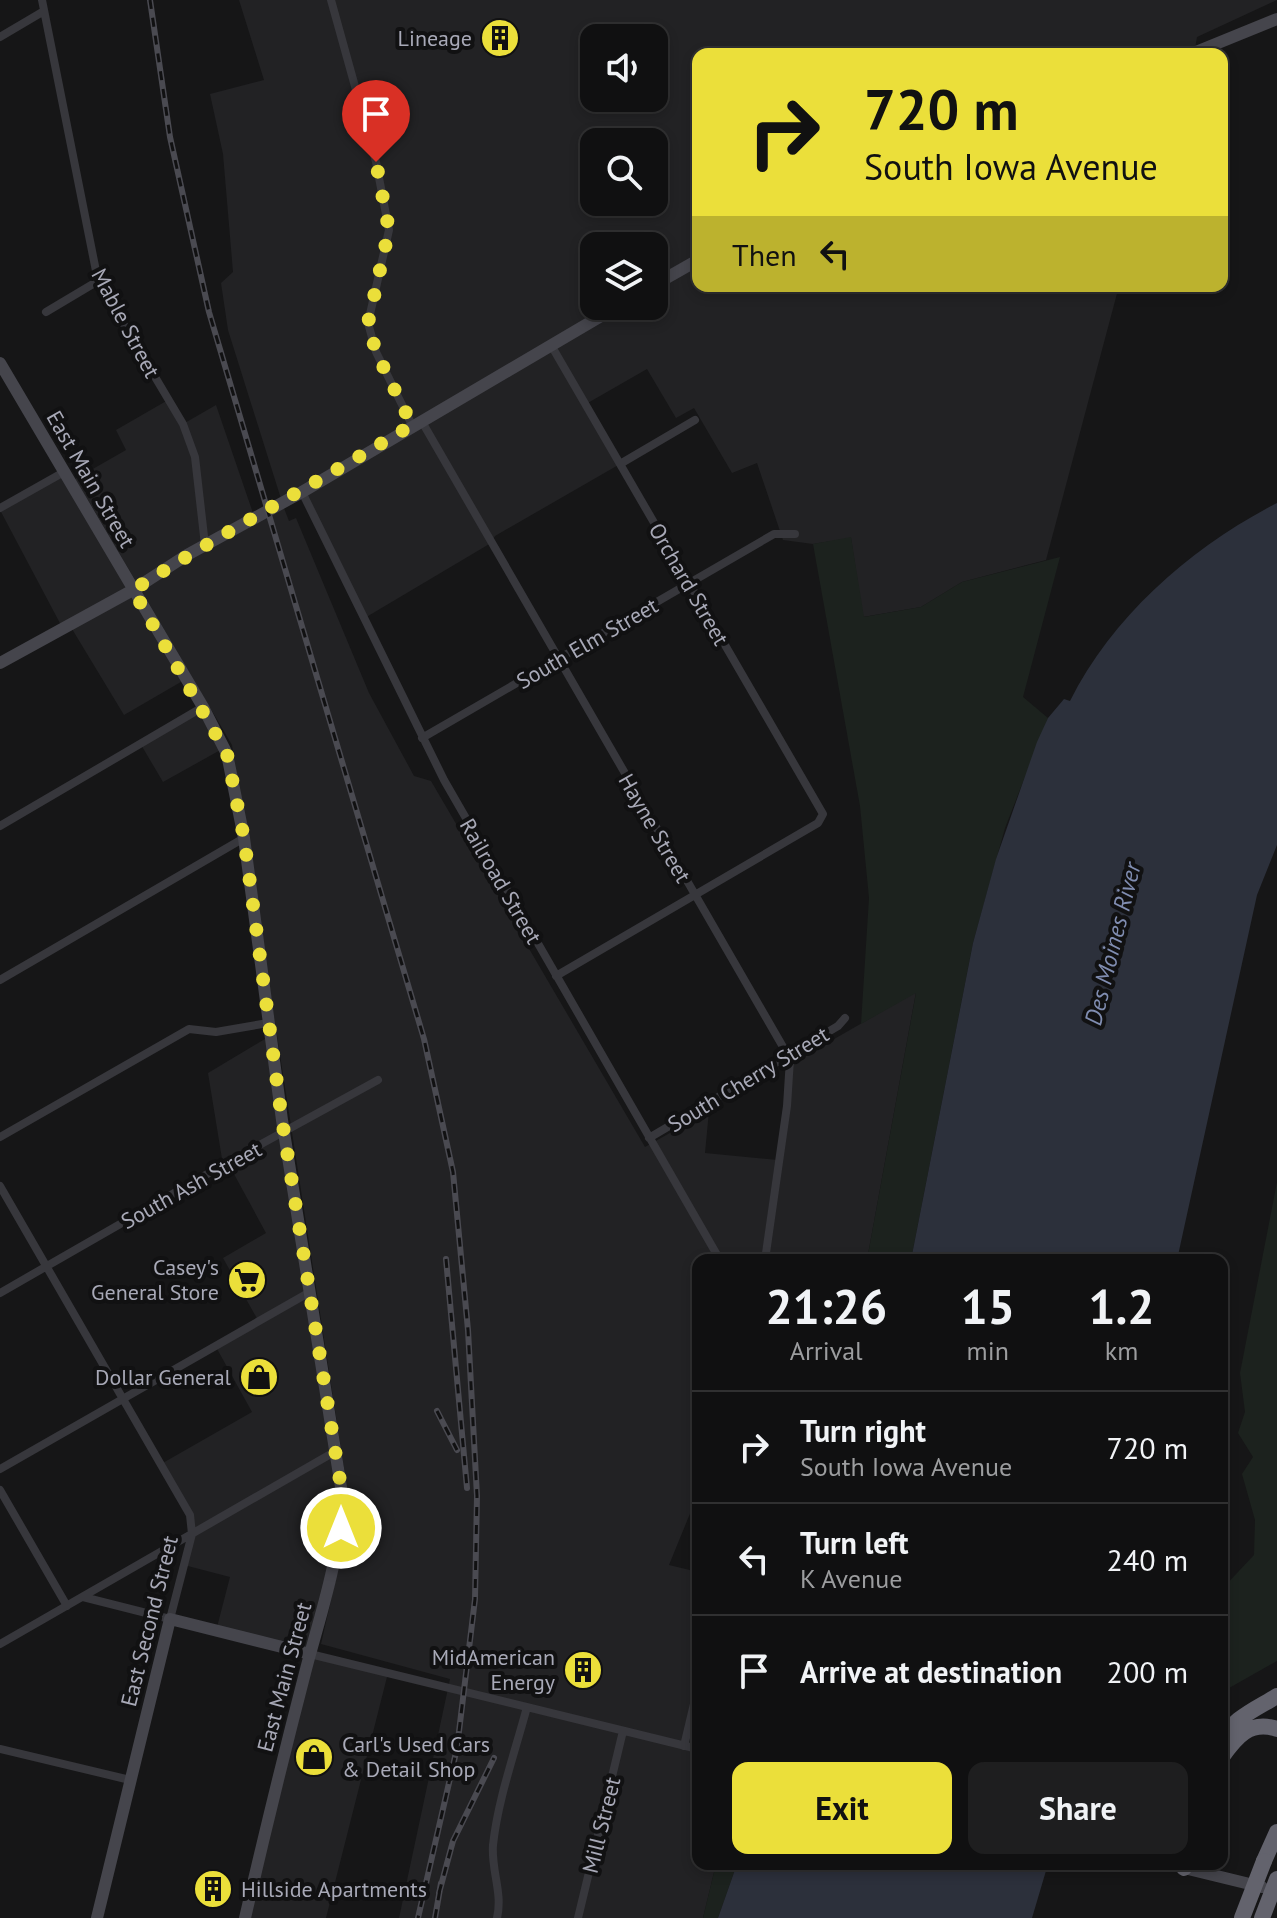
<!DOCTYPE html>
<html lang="en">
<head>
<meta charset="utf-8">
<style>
  :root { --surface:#101011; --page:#1e1e1f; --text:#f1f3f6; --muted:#9c9d9f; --line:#303031; --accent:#ebdf3a }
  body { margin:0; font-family:"PT Sans",sans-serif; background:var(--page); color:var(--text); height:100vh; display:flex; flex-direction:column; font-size:30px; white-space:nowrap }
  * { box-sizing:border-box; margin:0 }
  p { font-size:26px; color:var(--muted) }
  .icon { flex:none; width:44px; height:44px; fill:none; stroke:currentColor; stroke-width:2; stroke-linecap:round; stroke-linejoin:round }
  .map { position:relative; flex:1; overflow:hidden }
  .details { position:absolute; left:692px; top:1254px; width:536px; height:616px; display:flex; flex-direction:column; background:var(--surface); border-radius:16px; box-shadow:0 4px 12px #0003,0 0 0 2px var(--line) }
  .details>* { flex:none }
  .banner { position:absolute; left:692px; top:48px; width:536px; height:244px; border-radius:16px; box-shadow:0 4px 12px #0003,0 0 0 2px var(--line); background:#ebdf3a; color:#111; overflow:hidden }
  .controls { position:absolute; left:580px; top:24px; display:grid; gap:16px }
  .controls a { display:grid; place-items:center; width:88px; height:88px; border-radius:16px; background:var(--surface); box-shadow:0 4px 12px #0003,0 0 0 2px var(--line); font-size:40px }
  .pin { position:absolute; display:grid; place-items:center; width:68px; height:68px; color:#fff; margin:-82px -34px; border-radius:50% 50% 50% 0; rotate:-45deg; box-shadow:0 0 8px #0007 }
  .pin .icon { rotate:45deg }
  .me { position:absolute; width:88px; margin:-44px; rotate:0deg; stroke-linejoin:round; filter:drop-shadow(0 0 6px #0008) }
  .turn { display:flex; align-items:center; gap:28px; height:168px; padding:0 40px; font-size:36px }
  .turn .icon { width:104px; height:104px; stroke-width:2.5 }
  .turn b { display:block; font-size:56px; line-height:68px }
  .then { display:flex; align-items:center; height:76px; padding:0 40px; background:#0003; gap:16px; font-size:30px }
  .eta { display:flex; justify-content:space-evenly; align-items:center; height:136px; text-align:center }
  .eta b { font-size:48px; font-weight:700; line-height:56px }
  .primary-button { display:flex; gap:16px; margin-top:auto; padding:16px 40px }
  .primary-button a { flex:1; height:92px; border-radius:16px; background:var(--accent); color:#111; font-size:32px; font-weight:700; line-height:92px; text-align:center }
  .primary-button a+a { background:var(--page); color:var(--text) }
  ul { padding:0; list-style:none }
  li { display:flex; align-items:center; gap:24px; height:112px; padding:0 40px; border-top:2px solid var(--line) }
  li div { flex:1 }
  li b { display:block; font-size:30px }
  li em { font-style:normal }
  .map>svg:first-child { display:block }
  .built { fill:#222224; fill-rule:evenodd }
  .green { fill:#1c221e }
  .water { fill:#2c303b }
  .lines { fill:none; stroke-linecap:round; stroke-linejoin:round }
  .street { stroke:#37373c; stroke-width:8 }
  .secondary { stroke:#45454c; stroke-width:12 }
  .highway { stroke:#63636d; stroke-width:16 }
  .rail-casing { stroke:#4a4a51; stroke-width:6 }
  .rail { stroke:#111112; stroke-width:3; stroke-dasharray:9; stroke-linecap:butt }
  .highway-bridge { stroke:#63636d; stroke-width:16 }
  .route { stroke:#ebdf3a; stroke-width:14; stroke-dasharray:0 25.2 }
  .labels { text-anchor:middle; stroke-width:8; stroke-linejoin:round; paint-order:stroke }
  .poi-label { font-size:22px; fill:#a8a9b7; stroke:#111112; text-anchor:end }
  .street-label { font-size:22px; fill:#a8a9b7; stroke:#111112 }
  .water-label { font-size:24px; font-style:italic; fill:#808db1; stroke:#111112 }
</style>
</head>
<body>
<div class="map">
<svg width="1277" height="1918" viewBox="0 0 1277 1918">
  <rect width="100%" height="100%" fill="#161617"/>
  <path class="built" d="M239,0H1277L1197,37L1194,54H698V286H1119L1046,560L962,582L921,607L863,617L851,538L813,544L783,540L757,463L732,473L694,408L676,418L647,369L586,404L620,464L495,536L491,543L363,619L302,493L282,503L289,521L296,518L369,693L414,776L431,781L645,1147L709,1111L705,1153L778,1160L789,1065L916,992L867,1260H698V1494L669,1565L698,1572V1864H716L703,1918H399L450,1679L321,1644L351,1513L232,745L88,500L186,679L124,715L69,624L62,627L0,510L64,472L70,482L126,450L116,430L168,400L183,424L216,405L254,516L282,502L228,330L221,283L233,272L223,154L210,94L264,80ZM594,38H654V98H594ZM594,142H654V202H594ZM594,246H654V306H594Z
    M203,707L224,748L163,782L140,743Z
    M270,1036L342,1516L310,1654L388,1673L326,1918H245L310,1654L216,1631L230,1577L184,1565L190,1515L161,1464L252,1412L216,1347L259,1322L223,1258L266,1233L228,1163L223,1165L208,1073Z"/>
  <path class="green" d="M851,537L864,617L921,607L962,582L1060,557L1023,697L1048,718L1005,828L973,943L911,1260H867L916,993L861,1024L869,898L860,806L813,544Z
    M1277,1182V1661L1222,1692V1589L1254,1555L1255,1520L1242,1474L1253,1457L1238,1433L1245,1412L1240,1373Z
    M716,1864H737L718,1918H703Z"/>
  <path class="water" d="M1277,503V845L1257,895L1177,1260H911L973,943L996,859L1037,742L1048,718L1064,699L1070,701C1113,615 1193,546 1277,503Z
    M737,1864H1048L1032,1918H718Z"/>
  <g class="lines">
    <path class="street" d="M42,0L98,281L183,424L195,457L205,545
      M331,0L376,162L389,230L368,323L376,352L412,425
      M0,37L44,11
      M46,312L98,281
      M551,345L823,814L818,823L556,976
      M421,420L790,1059L787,1106L765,1260
      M620,464L695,420
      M302,492L444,780L720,1260
      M0,508L64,472
      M422,738L774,534H795
      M0,826L203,707
      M0,980L244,838
      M0,1137L189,1029L216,1032L268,1023
      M649,1138L838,1026L845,1018
      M0,1186L190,1515L192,1534L170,1619L83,1597
      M0,1293L223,1165L378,1080
      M0,1469L310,1292
      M0,1490L67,1606
      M0,1644L336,1451
      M310,1654L698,1749
      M684,1746L698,1687
      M0,1749L130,1780
      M1165,1864L1184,1868
      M497,1918C503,1893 491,1870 493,1845C498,1799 515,1752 527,1707
      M578,1918L623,1731"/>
    <path class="secondary" d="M1191,54L1277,19
      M654,285L698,260
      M0,363L203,707L227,754L244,838L282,1120L341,1487C343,1552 321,1611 305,1673C284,1754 264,1836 245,1918
      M0,663L133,590L187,555L302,492L618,306
      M1184,1868L1262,1887
      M97,1918L170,1619L310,1654"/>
    <path class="highway" d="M1222,1743C1228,1720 1258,1708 1277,1696
      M1222,1757C1236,1737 1250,1720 1277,1729
      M1264,1861L1277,1832
      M1184,1868L1185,1864"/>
    <defs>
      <path id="rail" d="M150,0L170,137L209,312L424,1039L453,1172L468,1330L477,1496L475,1599L457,1748L418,1918
        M446,1259L467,1488
        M437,1411L457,1450
        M439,1893L453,1841L494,1758
        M435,1918L441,1883"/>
    </defs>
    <use href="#rail" class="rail-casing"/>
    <use href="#rail" class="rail"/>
    <path class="highway-bridge" d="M1242,1918L1264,1861
      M1262,1918L1277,1879"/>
  </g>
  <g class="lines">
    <path class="route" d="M341,1528V1487L282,1120L244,838L227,754L133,590C224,532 320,481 412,425L376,352L368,323L389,230L376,162"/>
  </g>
  <defs>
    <symbol id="building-disc" viewBox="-11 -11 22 22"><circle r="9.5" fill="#ebdf3a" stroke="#111112"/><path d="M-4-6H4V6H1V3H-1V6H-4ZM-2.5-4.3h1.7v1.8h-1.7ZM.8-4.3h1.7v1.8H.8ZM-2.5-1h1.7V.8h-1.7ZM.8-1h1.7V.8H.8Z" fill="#111"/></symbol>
    <symbol id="supermarket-disc" viewBox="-11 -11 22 22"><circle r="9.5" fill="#ebdf3a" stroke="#111112"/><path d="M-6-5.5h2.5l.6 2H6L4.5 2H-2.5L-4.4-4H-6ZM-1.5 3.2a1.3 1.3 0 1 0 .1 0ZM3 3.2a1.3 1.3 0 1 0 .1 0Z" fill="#111"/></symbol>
    <symbol id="shop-disc" viewBox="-11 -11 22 22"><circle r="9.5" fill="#ebdf3a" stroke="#111112"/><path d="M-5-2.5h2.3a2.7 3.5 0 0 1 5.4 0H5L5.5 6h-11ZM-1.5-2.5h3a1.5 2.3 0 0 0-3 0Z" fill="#111"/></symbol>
  </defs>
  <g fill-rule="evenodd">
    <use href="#building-disc" x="478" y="16" width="44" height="44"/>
    <use href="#supermarket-disc" x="225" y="1258" width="44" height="44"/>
    <use href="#shop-disc" x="237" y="1355" width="44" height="44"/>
    <use href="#building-disc" x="561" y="1648" width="44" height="44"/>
    <use href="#shop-disc" x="292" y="1735" width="44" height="44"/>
    <use href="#building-disc" x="191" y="1867" width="44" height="44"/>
  </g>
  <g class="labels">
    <g class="poi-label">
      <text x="472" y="46">Lineage</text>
      <text x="219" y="1275">Casey's<tspan x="219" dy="25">General Store</tspan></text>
      <text x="231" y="1385">Dollar General</text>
      <text x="555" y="1665">MidAmerican<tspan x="555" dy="25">Energy</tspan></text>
      <text x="342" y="1752" text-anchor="start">Carl's Used Cars<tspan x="342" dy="25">&amp; Detail Shop</tspan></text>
      <text x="241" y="1897" text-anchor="start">Hillside Apartments</text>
    </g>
    <g class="street-label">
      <text transform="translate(126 323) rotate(62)" y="8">Mable Street</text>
      <text transform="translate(91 479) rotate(60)" y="8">East Main Street</text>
      <text transform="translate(689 584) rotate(60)" y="8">Orchard Street</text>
      <text transform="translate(587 643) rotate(-30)" y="8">South Elm Street</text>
      <text transform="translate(655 828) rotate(60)" y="8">Hayne Street</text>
      <text transform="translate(501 881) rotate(60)" y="8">Railroad Street</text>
      <text transform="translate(748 1079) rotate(-31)" y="8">South Cherry Street</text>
      <text transform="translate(191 1185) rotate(-29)" y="8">South Ash Street</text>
      <text transform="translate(149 1621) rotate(-76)" y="8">East Second Street</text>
      <text transform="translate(284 1677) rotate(-75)" y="8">East Main Street</text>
      <text transform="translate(601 1825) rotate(-76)" y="8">Mill Street</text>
    </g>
    <g class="water-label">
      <text transform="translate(1113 944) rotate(-76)" y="8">Des Moines River</text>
    </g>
  </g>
</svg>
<div class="controls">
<a><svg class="icon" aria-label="sound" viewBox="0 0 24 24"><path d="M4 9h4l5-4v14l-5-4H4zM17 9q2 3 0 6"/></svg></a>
<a><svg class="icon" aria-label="search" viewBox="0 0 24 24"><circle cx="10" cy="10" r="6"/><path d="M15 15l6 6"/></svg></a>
<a><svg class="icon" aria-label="layers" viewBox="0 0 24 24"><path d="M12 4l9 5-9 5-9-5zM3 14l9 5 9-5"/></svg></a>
</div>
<div class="pin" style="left:376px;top:162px;background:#d93025"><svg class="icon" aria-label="arrive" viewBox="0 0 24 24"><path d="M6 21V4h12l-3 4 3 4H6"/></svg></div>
<svg class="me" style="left:341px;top:1528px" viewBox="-20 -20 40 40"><circle r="17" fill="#ebdf3a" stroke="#fff" stroke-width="3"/><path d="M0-11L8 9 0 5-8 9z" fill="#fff"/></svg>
<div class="banner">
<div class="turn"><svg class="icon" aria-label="right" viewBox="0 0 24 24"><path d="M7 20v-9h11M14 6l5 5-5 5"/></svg><div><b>720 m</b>South Iowa Avenue</div></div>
<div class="then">Then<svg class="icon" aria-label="left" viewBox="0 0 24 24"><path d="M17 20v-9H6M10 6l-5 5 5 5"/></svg></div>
</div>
<section class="details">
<div class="eta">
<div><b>21:26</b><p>Arrival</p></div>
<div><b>15</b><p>min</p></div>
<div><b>1.2</b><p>km</p></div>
</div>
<ul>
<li><svg class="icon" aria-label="right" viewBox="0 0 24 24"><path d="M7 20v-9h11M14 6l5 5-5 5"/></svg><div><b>Turn right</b><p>South Iowa Avenue</p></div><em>720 m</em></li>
<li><svg class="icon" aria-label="left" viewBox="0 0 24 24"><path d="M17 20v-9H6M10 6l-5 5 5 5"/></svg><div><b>Turn left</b><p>K Avenue</p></div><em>240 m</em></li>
<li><svg class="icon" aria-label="arrive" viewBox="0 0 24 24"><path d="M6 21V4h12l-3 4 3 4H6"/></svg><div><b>Arrive at destination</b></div><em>200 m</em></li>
</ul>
<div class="primary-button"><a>Exit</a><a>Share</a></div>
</section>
</div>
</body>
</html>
